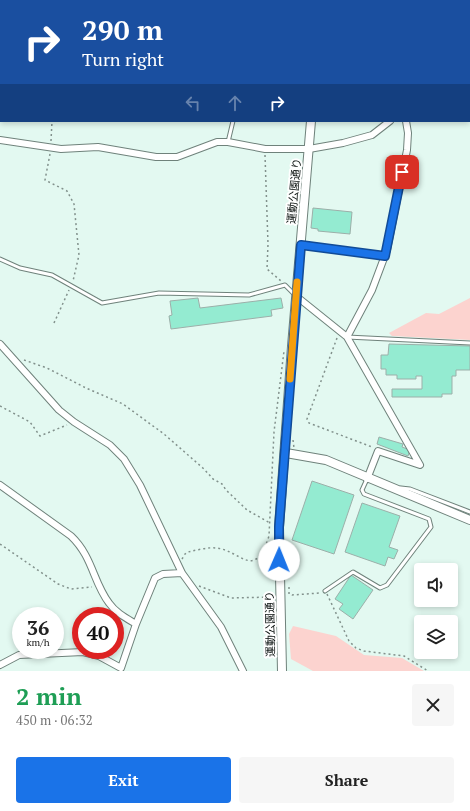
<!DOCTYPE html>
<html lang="en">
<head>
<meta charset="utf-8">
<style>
  :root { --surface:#fff; --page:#f6f6f6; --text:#222; --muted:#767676; --accent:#1a73e8 }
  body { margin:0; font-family:"PT Serif","Noto Sans JP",serif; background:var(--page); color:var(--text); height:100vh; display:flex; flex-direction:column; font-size:15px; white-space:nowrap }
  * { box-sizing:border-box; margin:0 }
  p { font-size:13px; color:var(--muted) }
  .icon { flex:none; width:22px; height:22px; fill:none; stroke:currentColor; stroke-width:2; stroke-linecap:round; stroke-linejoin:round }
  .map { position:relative; height:671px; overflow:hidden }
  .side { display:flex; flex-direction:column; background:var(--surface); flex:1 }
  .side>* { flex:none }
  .guide { position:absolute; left:0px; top:0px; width:470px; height:122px; box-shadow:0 2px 6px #0003; background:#1a4fa0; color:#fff; overflow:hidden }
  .buttons { position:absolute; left:414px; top:563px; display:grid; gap:8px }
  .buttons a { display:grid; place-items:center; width:44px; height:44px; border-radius:4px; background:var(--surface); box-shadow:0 2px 6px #0003; font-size:20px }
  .speed { position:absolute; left:12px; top:607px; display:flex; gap:8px; font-size:20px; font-weight:700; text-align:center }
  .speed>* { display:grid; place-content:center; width:52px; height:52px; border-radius:50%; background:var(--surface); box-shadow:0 2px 6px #0003; line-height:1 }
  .speed small { font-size:10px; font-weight:400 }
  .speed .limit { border:6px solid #d22; background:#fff; color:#111 }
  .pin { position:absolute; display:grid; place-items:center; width:34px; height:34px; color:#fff; margin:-17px; border-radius:8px; box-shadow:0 2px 6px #0006 }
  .me { position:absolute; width:44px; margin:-22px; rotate:1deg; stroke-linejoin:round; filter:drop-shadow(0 0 3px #0008) }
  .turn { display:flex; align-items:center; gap:14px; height:84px; padding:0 16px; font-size:18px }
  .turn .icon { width:52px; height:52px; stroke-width:2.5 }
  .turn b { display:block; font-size:28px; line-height:34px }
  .lanes { display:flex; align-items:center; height:38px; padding:0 16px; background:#0003; justify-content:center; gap:20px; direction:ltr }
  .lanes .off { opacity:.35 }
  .round { display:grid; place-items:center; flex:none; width:42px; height:42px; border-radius:4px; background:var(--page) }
  .overview { display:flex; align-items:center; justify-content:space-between; height:68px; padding:0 16px }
  h1 { font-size:24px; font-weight:700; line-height:30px; color:#1e9e55 }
  .cta { display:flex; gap:8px; margin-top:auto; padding:8px 16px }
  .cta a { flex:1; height:46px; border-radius:4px; background:var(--accent); color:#fff; font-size:16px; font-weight:700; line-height:46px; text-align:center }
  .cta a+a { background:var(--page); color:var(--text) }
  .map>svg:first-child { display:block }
  .green { fill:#fcd3cf }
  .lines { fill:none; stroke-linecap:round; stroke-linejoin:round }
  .stream { stroke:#f1a49d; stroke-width:2 }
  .building { fill:#94ebd1; stroke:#9cafa9 }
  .service-casing { stroke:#6f827b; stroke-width:5 }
  .minor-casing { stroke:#6f827b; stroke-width:8 }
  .tertiary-casing { stroke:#6f827b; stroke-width:10 }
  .path { stroke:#82918c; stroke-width:1.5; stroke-dasharray:2 3; stroke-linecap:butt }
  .service { stroke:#fff; stroke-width:3 }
  .minor { stroke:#fff; stroke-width:6 }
  .tertiary { stroke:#fff; stroke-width:8 }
  .route-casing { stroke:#114b97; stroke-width:10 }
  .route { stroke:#1a73e8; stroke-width:7 }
  .slow { stroke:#f59e0b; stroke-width:7 }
  .labels { text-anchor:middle; stroke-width:4; stroke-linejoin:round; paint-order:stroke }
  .street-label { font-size:11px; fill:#09100e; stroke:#fff }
</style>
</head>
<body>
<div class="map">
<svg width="470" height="671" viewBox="0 0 470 671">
  <rect width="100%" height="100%" fill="#e3f9f1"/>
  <path class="green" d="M470,298V340L392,336L389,333L426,313L439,314Z
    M293,626L336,636L364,655L402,658L424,671H313L291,659L289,634Z"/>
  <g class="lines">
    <path class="stream" d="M421,0V1
      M469,68L470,73"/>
  </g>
  <path class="building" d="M313,208L352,212L350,234L318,231V229L311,228Z
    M198,298L200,308L281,298L283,308L271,310L272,316L171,329L169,316L172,315L170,301Z
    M389,344L470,346V370H456V376H452V394H442V397H392V389H422V376H416V379H397V375H386V369H381V355H388Z
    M379,437L403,444L402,447L410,450L408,456L377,444Z
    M312,481L354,495L334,554L292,540Z
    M362,503L400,516L389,547L398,550L394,559L388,557L385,566L345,552Z
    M351,575L373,590L353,619L339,609L343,604L335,599Z"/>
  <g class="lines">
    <defs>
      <path id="service" d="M249,0L250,1
        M228,142L233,121
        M301,245L384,256
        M0,259L20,268L52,275L102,303L159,293L249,295L285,285L294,294
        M347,337L470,343
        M401,488L410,489L470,512
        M325,591L353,572L380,588L387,585L431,527L429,519L364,494L362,490L367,479"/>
      <path id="minor" d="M469,40H470
        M0,140L61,149L98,147L156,157H177L217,142H228L265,149H309L343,143L372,135L390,121
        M296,296L347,337L420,465L378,451L367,479
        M347,337L372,290L387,250L407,150L408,133L406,121
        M0,344L59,410L74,422L110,445L124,459L140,485L182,573L221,627L243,671
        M0,485L71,536C93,557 93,582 109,603C116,613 126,618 136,624
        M0,665L19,655L83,652L99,656L121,668L136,624L155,578L163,574L182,573"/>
      <path id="tertiary" d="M322,1V0
        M286,453L326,460L470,520
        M282,671L279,527L292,346L311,121"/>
    </defs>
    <use href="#service" class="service-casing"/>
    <use href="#minor" class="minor-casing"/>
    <use href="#tertiary" class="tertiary-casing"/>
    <path class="path" d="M0,38L1,39
      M51,141L52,121
      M50,154L45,180L67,191L74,204L79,255L73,281
      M265,155L268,244L267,269L281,281
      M54,323L69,290
      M337,338L307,419L309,423L372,447
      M24,360L47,368L86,388L123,404L164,434L204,469L213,479L222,484L226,490L247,510L270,523
      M0,406L30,422L40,436L67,425
      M293,440L294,448
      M0,544L58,584L71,589L92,587
      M182,559L185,554L188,552C197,550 208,547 216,548C241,550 254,582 269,536L274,432L284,351
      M199,586L231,598L273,597
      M289,587V594L292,595L320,593
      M327,594L349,641L356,648L364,651L404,656L428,671"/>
    <use href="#service" class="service"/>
    <use href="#minor" class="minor"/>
    <use href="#tertiary" class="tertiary"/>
  </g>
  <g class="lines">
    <defs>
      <path id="route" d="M279,560V527L301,245L385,256L402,172"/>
    </defs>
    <use href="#route" class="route-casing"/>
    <use href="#route" class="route"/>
    <path class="slow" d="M290,379L297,282"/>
  </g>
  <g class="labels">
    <g class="street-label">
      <text transform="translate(294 191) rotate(-85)" y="4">運動公園通り</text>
      <text transform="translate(270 624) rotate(-91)" y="4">運動公園通り</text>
    </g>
  </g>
</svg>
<div class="buttons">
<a><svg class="icon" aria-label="sound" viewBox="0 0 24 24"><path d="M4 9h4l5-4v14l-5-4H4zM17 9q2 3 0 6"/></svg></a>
<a><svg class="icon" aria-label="layers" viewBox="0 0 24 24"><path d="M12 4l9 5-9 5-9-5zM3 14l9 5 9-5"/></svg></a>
</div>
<div class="speed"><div>36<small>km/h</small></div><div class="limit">40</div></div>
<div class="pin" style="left:402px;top:172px;background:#d93025"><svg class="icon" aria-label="arrive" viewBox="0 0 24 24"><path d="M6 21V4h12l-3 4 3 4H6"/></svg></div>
<svg class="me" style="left:279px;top:560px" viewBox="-20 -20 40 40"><circle r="19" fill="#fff"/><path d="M0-13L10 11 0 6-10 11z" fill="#1a73e8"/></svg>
<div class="guide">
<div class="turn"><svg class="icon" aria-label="right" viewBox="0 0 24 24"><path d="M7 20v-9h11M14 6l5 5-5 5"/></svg><div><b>290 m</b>Turn right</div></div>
<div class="lanes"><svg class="icon off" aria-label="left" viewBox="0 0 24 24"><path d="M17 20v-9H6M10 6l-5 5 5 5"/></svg><svg class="icon off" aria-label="ahead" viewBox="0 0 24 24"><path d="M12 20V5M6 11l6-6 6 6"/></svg><svg class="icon" aria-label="right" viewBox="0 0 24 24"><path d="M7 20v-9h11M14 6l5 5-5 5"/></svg></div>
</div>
</div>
<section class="side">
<div class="overview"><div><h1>2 min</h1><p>450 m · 06:32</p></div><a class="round"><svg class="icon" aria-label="close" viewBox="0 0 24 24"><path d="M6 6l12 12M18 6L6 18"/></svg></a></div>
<div class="cta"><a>Exit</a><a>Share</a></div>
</section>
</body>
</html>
